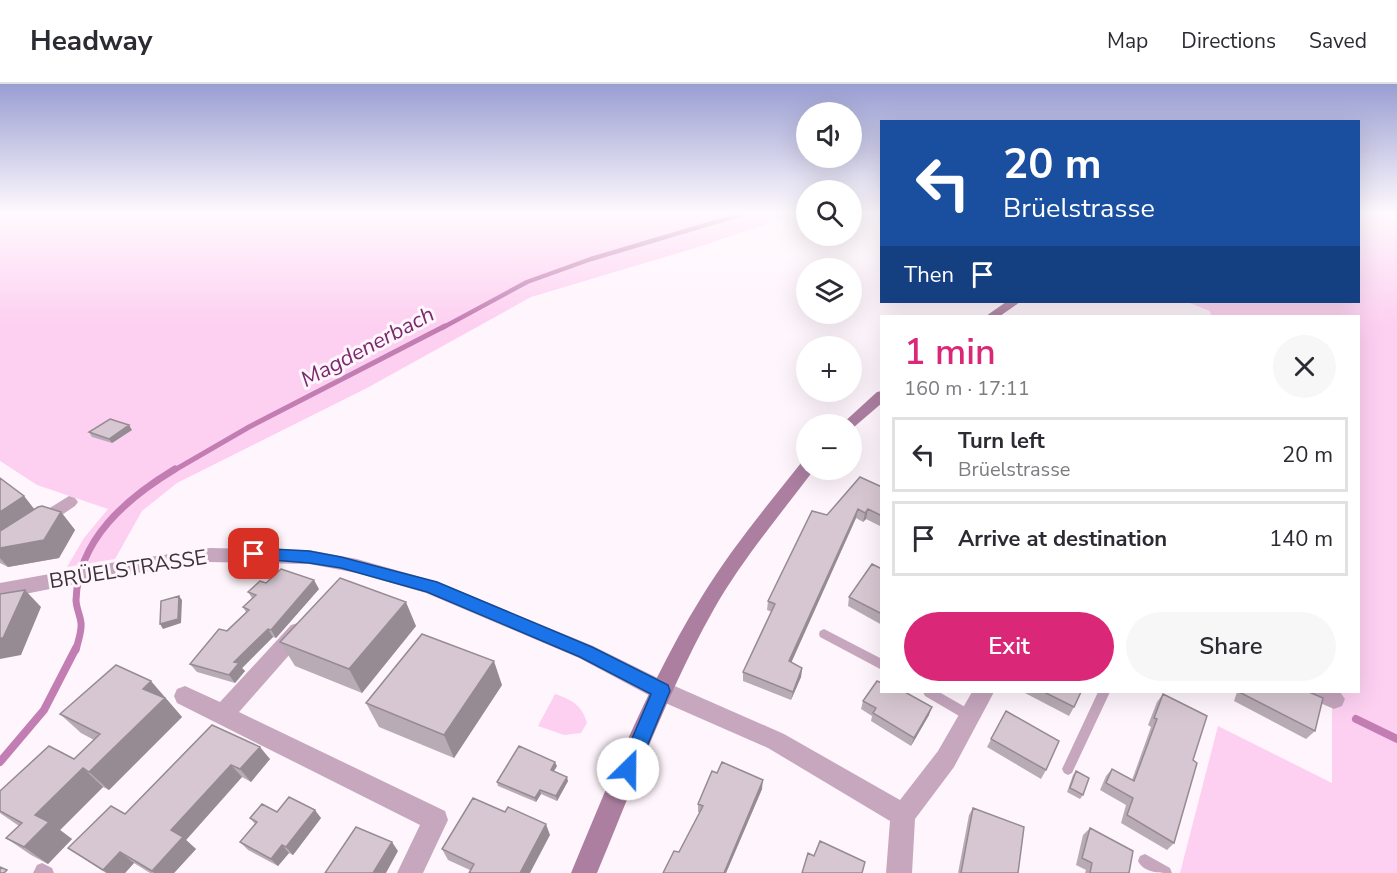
<!DOCTYPE html>
<html lang="en">
<head>
<meta charset="utf-8">
<style>
  :root { --surface:#fff; --page:#f7f7f7; --text:#2b2b33; --muted:#7c7c81; --line:#e1e1e2; --accent:#db2777 }
  body { margin:0; font-family:"Nunito Sans",sans-serif; background:var(--page); color:var(--text); height:100vh; display:flex; flex-direction:column; font-size:22px; white-space:nowrap }
  * { box-sizing:border-box; margin:0 }
  p { font-size:20px; color:var(--muted) }
  .icon { flex:none; width:33px; height:33px; fill:none; stroke:currentColor; stroke-width:2; stroke-linecap:round; stroke-linejoin:round }
  .map { position:relative; flex:1; overflow:hidden }
  .sheet { position:absolute; left:880px; top:231px; width:480px; height:378px; display:flex; flex-direction:column; background:var(--surface); border-radius:0px; box-shadow:0 6px 24px #0002 }
  .sheet>* { flex:none }
  .hud { position:absolute; left:880px; top:36px; width:480px; height:183px; border-radius:0px; box-shadow:0 6px 24px #0002; background:#1a4fa0; color:#fff; overflow:hidden }
  .fabs { position:absolute; left:796px; top:18px; display:grid; gap:12px }
  .fabs a { display:grid; place-items:center; width:66px; height:66px; border-radius:50%; background:var(--surface); box-shadow:0 6px 24px #0002; font-size:30px }
  .pin { position:absolute; display:grid; place-items:center; width:51px; height:51px; color:#fff; margin:-26px; border-radius:12px; box-shadow:0 3px 9px #0006 }
  .me { position:absolute; width:66px; margin:-33px; rotate:23deg; stroke-linejoin:round; filter:drop-shadow(0 0 4px #0008) }
  .turn { display:flex; align-items:center; gap:21px; height:126px; padding:0 24px; font-size:27px }
  .turn .icon { width:78px; height:78px; stroke-width:2.5 }
  .turn b { display:block; font-size:42px; line-height:51px }
  .then { display:flex; align-items:center; height:57px; padding:0 24px; background:#0003; gap:12px; font-size:22px }
  .round { display:grid; place-items:center; flex:none; width:63px; height:63px; border-radius:32px; background:var(--page) }
  .summary { display:flex; align-items:center; justify-content:space-between; height:102px; padding:0 24px }
  h1 { font-size:36px; font-weight:600; line-height:45px; color:var(--accent) }
  .primary-button { display:flex; gap:12px; margin-top:auto; padding:12px 24px }
  .primary-button a { flex:1; height:69px; border-radius:36px; background:var(--accent); color:#fff; font-size:24px; font-weight:600; line-height:69px; text-align:center }
  .primary-button a+a { background:var(--page); color:var(--text) }
  ul { padding:0; list-style:none }
  li { display:flex; align-items:center; gap:18px; height:75px; margin:0 12px 9px; padding:0 12px; border:3px solid var(--line); border-radius:0px }
  li div { flex:1 }
  li b { display:block; font-size:22px }
  li em { font-style:normal }
  header { display:flex; align-items:center; gap:36px; box-sizing:border-box; height:84px; padding:0 30px; background:var(--surface); border-bottom:2px solid var(--line) }
  header strong { font-size:28px }
  nav { display:flex; gap:33px; margin-inline-start:auto; font-size:21px }
  .map>svg:first-child { display:block }
  .green { fill:#fdd0f1 }
  .lines { fill:none; stroke-linecap:round; stroke-linejoin:round }
  .stream-far3 { stroke:#c27eb2; stroke-width:4.5 }
  .stream-far2 { stroke:#c27eb2; stroke-width:5 }
  .stream-far1 { stroke:#c27eb2; stroke-width:7 }
  .stream { stroke:#c27eb2; stroke-width:8 }
  .service { fill:#c6a7be; fill-rule:evenodd }
  .minor { fill:#c6a7be; fill-rule:evenodd }
  .secondary { fill:#ac7fa1; fill-rule:evenodd }
  .wall { fill:#b9abb5 }
  .shaded-wall { fill:#968b93 }
  .building { fill:#d7c7d2; stroke:#968b93; stroke-width:1.5 }
  .route { fill:#1a73e8; stroke:#114b97; stroke-width:1.5 }
  .labels { text-anchor:middle; stroke-width:6; stroke-linejoin:round; paint-order:stroke }
  .street-label { font-size:21px; fill:#3a3439; stroke:#fff5fc }
  .water-label { font-size:22px; font-style:italic; fill:#7a2a6c; stroke:#fff5fc }
</style>
</head>
<body>
<header>
<strong>Headway</strong>
<nav><a>Map</a><a>Directions</a><a>Saved</a></nav>
</header>
<div class="map">
<svg width="1397" height="789" viewBox="0 0 1397 789">
  <rect width="100%" height="100%" fill="#fff5fc"/>
  <path class="green" d="M0,129H799L695,164L531,213L367,304L177,399L142,427L115,475L67,483L84,454L108,425L37,401L0,377Z
    M1359,129H1397V789H1180L1218,642L1332,699V608H1359V232H1211L1210,227L1187,218H1359Z
    M555,610C572,616 582,621 587,639L581,649L564,651L538,642Z"/>
  <g class="lines">
    <path class="stream-far3" d="M442,244L527,198L591,175L746,129"/>
    <path class="stream-far2" d="M173,387L249,343L445,242"/>
    <path class="stream-far1" d="M76,566C78,557 82,547 81,539C80,531 76,523 76,516C78,455 127,414 175,385"/>
    <path class="stream" d="M1356,635L1397,655
      M0,678L44,626L76,564"/>
    <path class="service" d="M824,545L882,575V586L820,553L819,550L820,547Z
      M923,608H939L974,628L976,632L974,636L970,637L966,636L925,612Z
      M1098,608H1110L1072,689L1068,691L1064,689L1062,685Z
      M1145,770L1170,784L1172,789C1159,789 1144,789 1138,777L1140,772Z
      M42,779L52,784L54,789H33L37,781Z"/>
    <path class="minor" d="M69,412L75,414L78,418L75,422L44,443H32L29,439L32,435Z
      M210,464L309,466L357,475L438,498L593,562L670,600L784,650L900,716L938,667L972,608H994L954,683L915,735L912,789H886L890,737L768,664L654,614L579,574L426,509L357,489L309,480L210,478L110,493L0,515V499L110,479Z
      M298,539L305,541L308,547L305,553L239,628L445,727L448,736L423,789H397L420,741L177,619L174,612L177,605L185,602L220,618L291,541Z
      M1309,608H1340L1345,615L1342,622L1334,625L1311,615Z"/>
    <path class="secondary" d="M1006,218H1020L1000,232H986Z
      M882,307V319L854,343L852,344V340H842L877,308Z
      M807,378V386L813,387C779,432 742,476 714,525C667,608 634,701 597,789H571C608,700 650,596 701,514C730,466 766,423 801,379Z"/>
  </g>
  <path class="wall" d="M132,346L112,359L92,353L89,348Z
    M0,394L24,412L34,425L61,428L75,446L59,474L8,483L0,479Z
    M882,403V443L866,435L863,438L856,434L791,578L802,584L801,593L791,616L743,597V588L772,528L767,526L768,517L827,431Z
    M882,485V541L848,522L849,513Z
    M266,499L319,505L276,554L273,553L242,584L245,587L235,599L197,588L190,580L246,528L243,523L252,514L248,508Z
    M416,542L362,609L295,582L280,558Z
    M502,601L454,674L379,643L366,619Z
    M1023,608H1081L1074,623L1069,632Z
    M1237,608H1309L1315,647L1306,655L1234,617Z
    M1163,610L1193,676L1174,759L1167,766L1121,739L1126,721L1100,706L1106,692L1112,685L1132,696L1151,643L1148,641L1157,618Z
    M168,616V617L182,633L109,706L103,703L60,746L72,755L48,780L31,771L6,754L19,742L0,729V707L74,675L94,656L81,649L60,630Z
    M863,617L929,631L911,662L871,637L872,632L861,625Z
    M1006,627L1046,686L1041,695L987,663Z
    M212,641L270,675L251,698L242,693L186,756L196,765L174,789H150L134,779L125,789H106L68,764L125,730Z
    M557,682L554,687L568,697L557,717L541,710L536,718L498,702L497,698Z
    M1076,687L1083,711L1080,715L1067,708L1073,691Z
    M762,705L726,789H663L679,768L700,728H698V720Z
    M973,724L1018,789H958L969,731Z
    M277,728L321,734L293,771L289,769L278,782L248,766L240,758L255,740L250,734Z
    M505,728L550,751L470,786L448,776L442,765Z
    M1090,744L1129,789H1085L1086,786L1076,781L1083,751Z"/>
  <path class="shaded-wall" d="M129,341L132,346L112,359L109,355Z
    M24,412L38,430L0,455V428Z
    M858,425L856,434L788,586L789,577Z
    M868,425L866,435L863,438L865,429Z
    M61,428L75,446L59,474L8,483L0,474V464Z
    M314,496L319,505L276,554L271,546Z
    M25,506L41,523L21,571L0,575V554Z
    M179,512L182,516L181,539L163,545L160,540Z
    M406,518L416,542L362,609L349,585Z
    M268,545L273,553L242,584L245,587L235,599L229,591L234,578Z
    M494,577L502,601L454,674L444,651Z
    M802,584L801,593L791,616L793,608Z
    M151,597L182,633L109,706L89,688L143,605Z
    M932,623L929,631L911,662L914,654Z
    M260,663L270,675L251,698L240,685Z
    M555,678L557,682L552,690L551,686Z
    M231,681L242,693L186,756L196,765L174,789H154L152,787L171,746Z
    M83,684L103,703L60,746L72,755L48,780L24,763L35,731Z
    M567,693L568,697L557,717L556,712Z
    M763,696L762,705L726,789H724Z
    M540,706L541,710L536,718L535,714Z
    M315,726L321,734L293,771L286,763Z
    M546,740L550,751L530,789H520Z
    M392,758L398,767L386,789H373Z
    M282,761L289,769L278,782L271,775Z
    M120,768L134,779L125,789H107L103,786Z"/>
  <path class="building" d="M110,335L129,341L109,355L89,348Z
    M860,393L882,403V432L868,425L865,429L858,425L789,577L802,584L793,608L743,588L775,520L768,517L812,427L827,431Z
    M0,394L24,412L0,428Z
    M42,422L61,428L44,456L0,464V447L38,423Z
    M872,480L882,485V530L849,513Z
    M281,485L314,496L271,546L268,545L234,578L239,579L229,591L190,580L219,545L227,547L249,526L243,523L256,511L248,508L260,497L266,499Z
    M340,494L406,518L349,585L280,558Z
    M25,506L3,554H0V510Z
    M179,512L178,535L160,540L161,517Z
    M422,550L494,577L444,651L366,619Z
    M116,581L151,597L143,605L165,614L89,688L83,684L35,731L49,738L24,763L6,754L22,739L0,727V707L49,662L74,675L100,650L60,630Z
    M877,597L882,599V608H905L932,623L914,654L873,629L876,624L863,617Z
    M1044,608H1081L1074,623Z
    M1242,608H1309L1323,614L1315,647L1241,609Z
    M1163,610L1207,632L1193,676L1197,679L1174,759L1127,731L1133,714L1106,699L1112,685L1134,697L1157,635L1154,634Z
    M1006,627L1059,657L1046,686L991,655Z
    M212,641L260,663L240,685L231,681L171,746L183,753L152,787L120,768L103,786L68,764L111,722L125,730Z
    M519,662L555,678L551,686L567,693L556,712L540,706L535,714L497,698Z
    M722,678L763,696L724,789H663L674,767L679,768L703,722L698,720L712,687L717,689Z
    M1076,687L1089,694L1083,711L1070,704Z
    M289,713L315,726L286,763L282,761L271,775L240,758L257,738L250,734L262,720L277,728Z
    M473,714L505,728L508,723L546,740L520,789H469L474,780L442,765Z
    M973,724L1024,743L1018,789H961Z
    M356,743L392,758L373,789H325Z
    M1090,744L1133,767L1129,789H1090L1092,779L1082,774Z
    M820,757L865,778L862,789H802L808,769L814,772Z
    M0,783L7,786L4,789H0Z"/>
  <linearGradient id="sky" x2="0" y2="1"><stop stop-color="#999ed2"/><stop offset="0.54" stop-color="#fffafe"/><stop offset="1" stop-color="#fffafe" stop-opacity="0"/></linearGradient>
  <rect width="1397" height="239" fill="url(#sky)"/>
  <path class="route" d="M254,464L309,467L341,473L437,498L592,563L668,601L670,607L635,691L628,694L621,691L619,685L651,610L580,573L427,508L341,484L309,479L248,474L246,470L248,466Z"/>
  <g class="labels">
    <g class="street-label">
      <text transform="translate(128 485) rotate(-9)" y="7">BRÜELSTRASSE</text>
    </g>
    <g class="water-label">
      <text transform="translate(367 262) rotate(-28)" y="8">Magdenerbach</text>
    </g>
  </g>
</svg>
<div class="fabs">
<a><svg class="icon" aria-label="sound" viewBox="0 0 24 24"><path d="M4 9h4l5-4v14l-5-4H4zM17 9q2 3 0 6"/></svg></a>
<a><svg class="icon" aria-label="search" viewBox="0 0 24 24"><circle cx="10" cy="10" r="6"/><path d="M15 15l6 6"/></svg></a>
<a><svg class="icon" aria-label="layers" viewBox="0 0 24 24"><path d="M12 4l9 5-9 5-9-5zM3 14l9 5 9-5"/></svg></a>
<a>+</a>
<a>−</a>
</div>
<div class="pin" style="left:254px;top:470px;background:#d93025"><svg class="icon" aria-label="arrive" viewBox="0 0 24 24"><path d="M6 21V4h12l-3 4 3 4H6"/></svg></div>
<svg class="me" style="left:628px;top:685px" viewBox="-20 -20 40 40"><circle r="19" fill="#fff"/><path d="M0-13L10 11 0 6-10 11z" fill="#1a73e8"/></svg>
<div class="hud">
<div class="turn"><svg class="icon" aria-label="left" viewBox="0 0 24 24"><path d="M17 20v-9H6M10 6l-5 5 5 5"/></svg><div><b>20 m</b>Brüelstrasse</div></div>
<div class="then">Then<svg class="icon" aria-label="arrive" viewBox="0 0 24 24"><path d="M6 21V4h12l-3 4 3 4H6"/></svg></div>
</div>
<section class="sheet">
<div class="summary"><div><h1>1 min</h1><p>160 m · 17:11</p></div><a class="round"><svg class="icon" aria-label="close" viewBox="0 0 24 24"><path d="M6 6l12 12M18 6L6 18"/></svg></a></div>
<ul>
<li><svg class="icon" aria-label="left" viewBox="0 0 24 24"><path d="M17 20v-9H6M10 6l-5 5 5 5"/></svg><div><b>Turn left</b><p>Brüelstrasse</p></div><em>20 m</em></li>
<li><svg class="icon" aria-label="arrive" viewBox="0 0 24 24"><path d="M6 21V4h12l-3 4 3 4H6"/></svg><div><b>Arrive at destination</b></div><em>140 m</em></li>
</ul>
<div class="primary-button"><a>Exit</a><a>Share</a></div>
</section>
</div>
</body>
</html>
